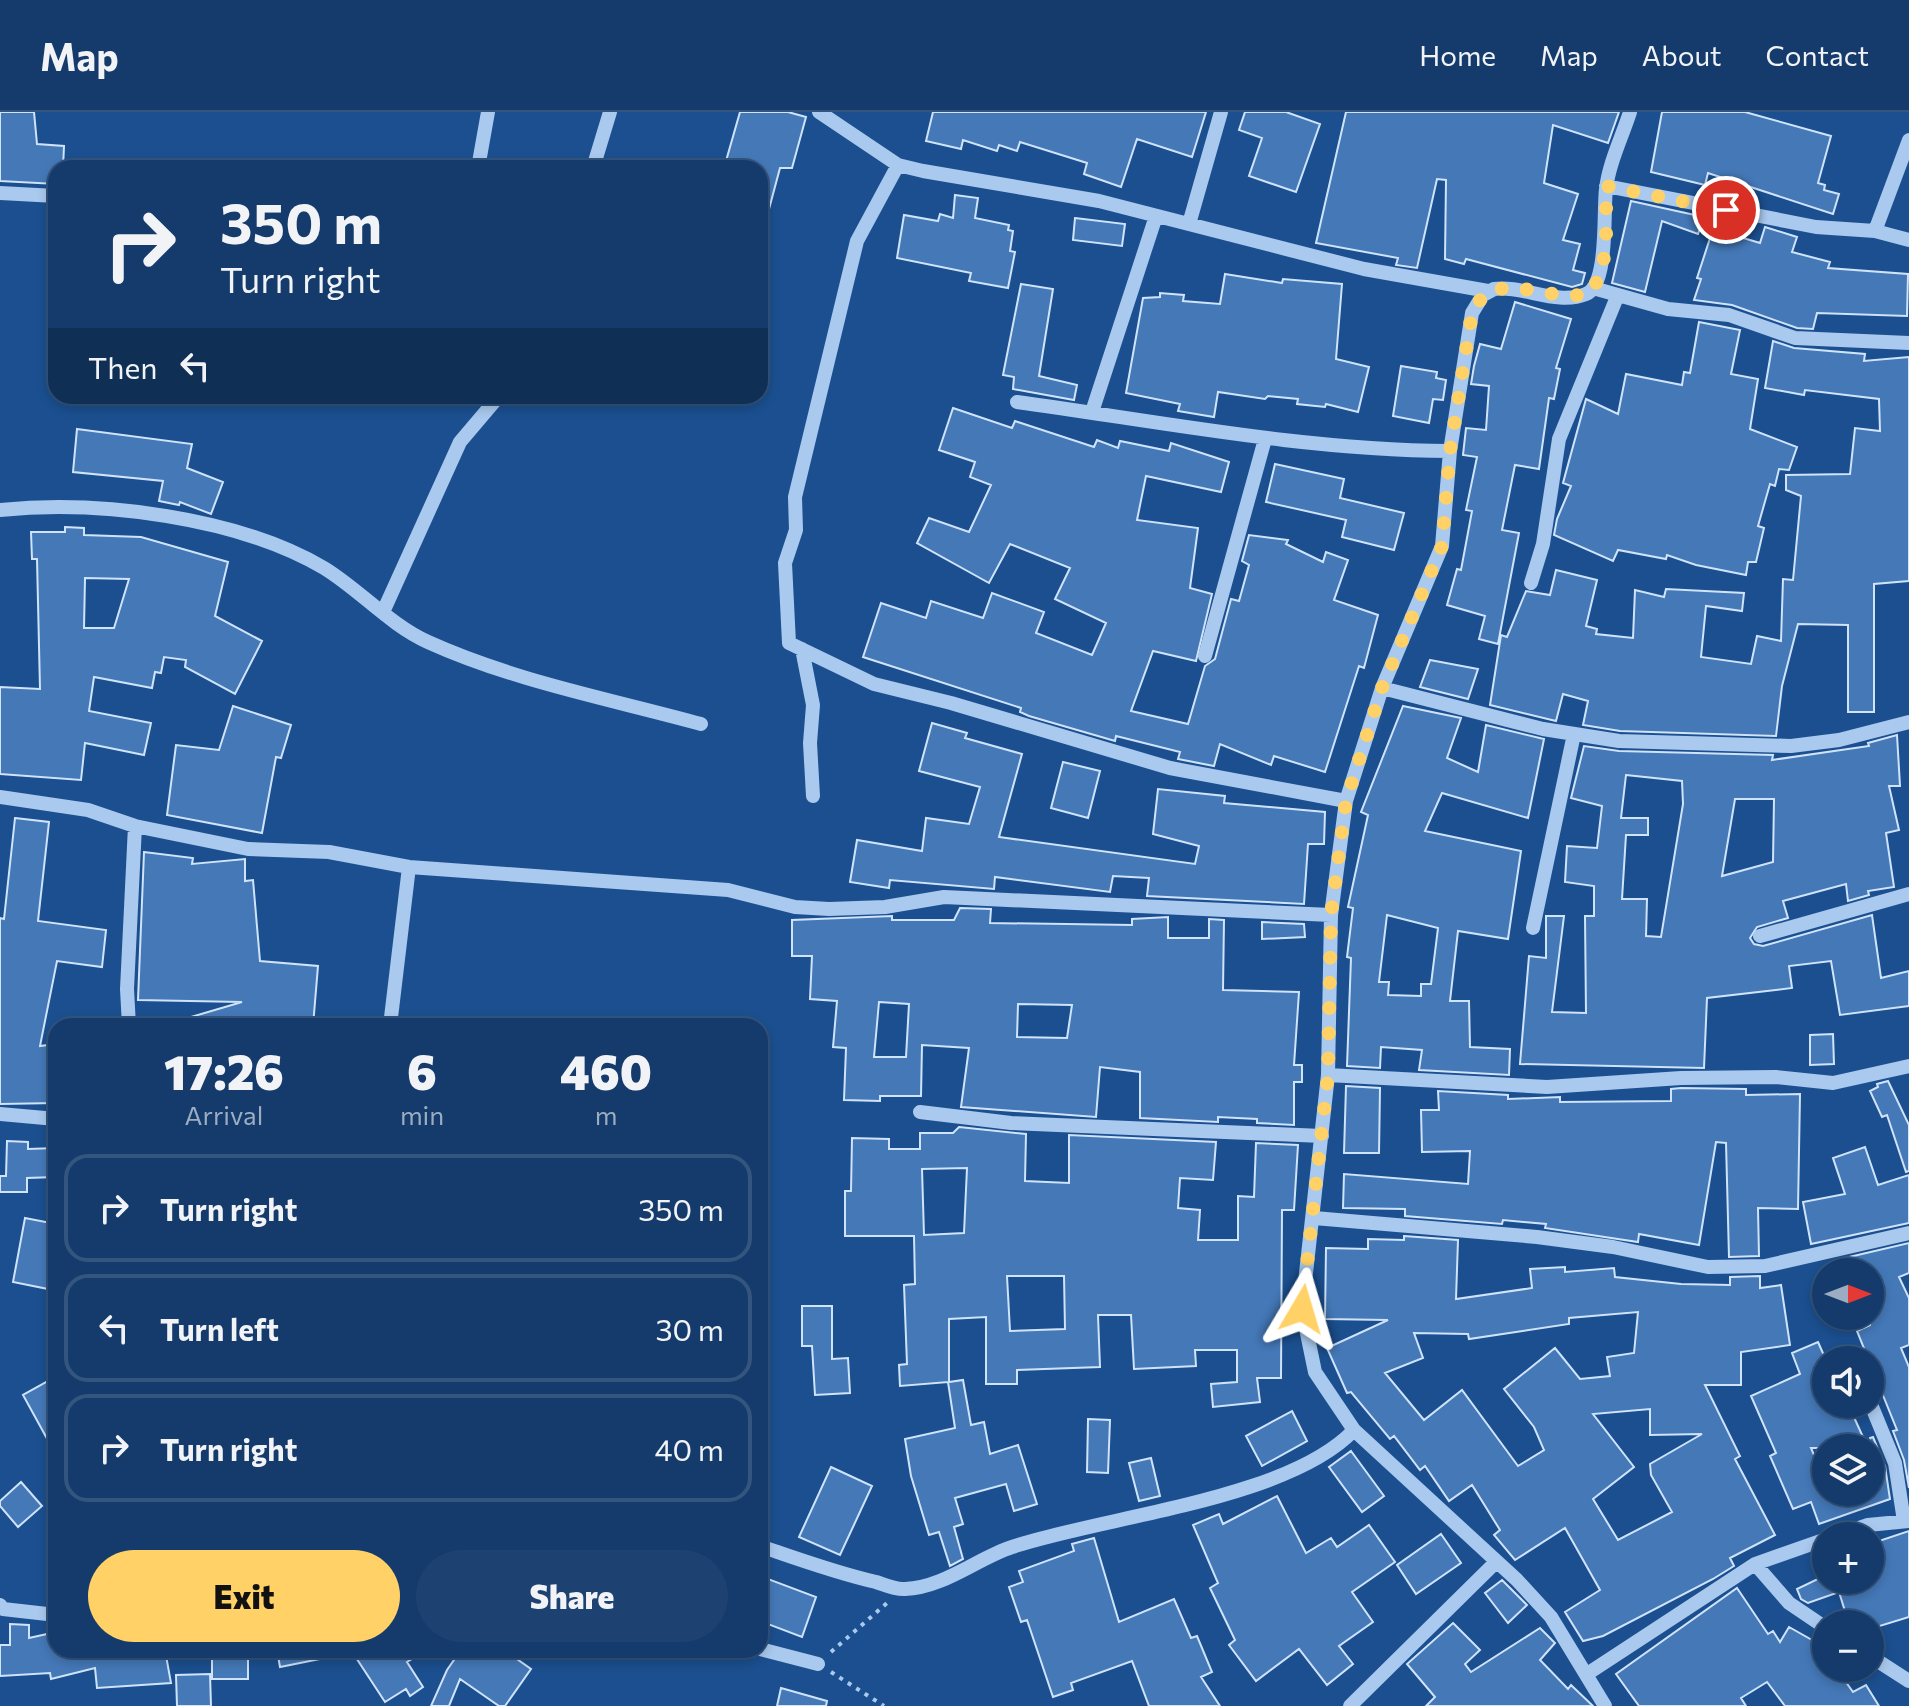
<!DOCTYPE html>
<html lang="en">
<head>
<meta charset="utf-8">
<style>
  :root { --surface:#143b6b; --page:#1d4271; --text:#f1f3f6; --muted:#9dadc1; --line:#33557e; --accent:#ffd166 }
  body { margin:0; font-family:Commissioner,sans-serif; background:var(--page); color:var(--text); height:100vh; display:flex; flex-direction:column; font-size:30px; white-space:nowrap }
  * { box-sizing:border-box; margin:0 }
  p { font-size:26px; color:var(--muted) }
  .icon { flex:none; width:44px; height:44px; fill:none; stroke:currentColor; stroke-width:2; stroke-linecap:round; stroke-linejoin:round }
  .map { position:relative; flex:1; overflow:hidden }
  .drawer { position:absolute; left:48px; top:906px; width:720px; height:640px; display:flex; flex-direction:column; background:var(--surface); border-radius:24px; box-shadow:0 4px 12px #0003,0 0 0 2px var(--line) }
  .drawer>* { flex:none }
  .guide { position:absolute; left:48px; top:48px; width:720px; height:244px; border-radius:24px; box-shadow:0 4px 12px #0003,0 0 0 2px var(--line); background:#143b6b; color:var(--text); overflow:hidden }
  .needle { width:52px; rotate:90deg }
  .fabs { position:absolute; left:1812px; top:1146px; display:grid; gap:16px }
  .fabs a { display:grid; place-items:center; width:72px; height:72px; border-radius:50%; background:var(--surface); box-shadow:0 4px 12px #0003,0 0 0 2px var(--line); font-size:40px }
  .pin { position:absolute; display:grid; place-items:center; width:68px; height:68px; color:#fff; margin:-34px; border:4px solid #fff; border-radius:50%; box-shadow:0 2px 8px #0007 }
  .me { position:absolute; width:88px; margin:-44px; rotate:7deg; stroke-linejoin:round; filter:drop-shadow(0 0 6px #0008) }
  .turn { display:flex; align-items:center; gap:28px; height:168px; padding:0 40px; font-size:36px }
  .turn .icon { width:104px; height:104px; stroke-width:2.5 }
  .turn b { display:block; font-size:56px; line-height:68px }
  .then { display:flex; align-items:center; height:76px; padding:0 40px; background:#0003; gap:16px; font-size:30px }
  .eta { display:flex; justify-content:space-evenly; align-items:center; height:136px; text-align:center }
  .eta b { font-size:48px; font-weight:800; line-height:56px }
  .cta { display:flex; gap:16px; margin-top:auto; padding:16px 40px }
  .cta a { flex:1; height:92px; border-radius:48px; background:var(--accent); color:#111; font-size:32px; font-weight:800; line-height:92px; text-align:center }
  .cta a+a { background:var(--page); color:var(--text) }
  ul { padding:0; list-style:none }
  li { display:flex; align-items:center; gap:24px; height:108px; margin:0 16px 12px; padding:0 24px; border:4px solid var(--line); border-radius:24px }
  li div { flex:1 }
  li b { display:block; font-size:30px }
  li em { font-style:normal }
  header { display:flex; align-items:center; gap:48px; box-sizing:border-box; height:112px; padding:0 40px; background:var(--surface); border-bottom:2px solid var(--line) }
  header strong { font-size:38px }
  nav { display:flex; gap:44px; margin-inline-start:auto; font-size:28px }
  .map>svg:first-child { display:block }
  .building { fill:#4478b7; stroke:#cfe3fa; stroke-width:2; fill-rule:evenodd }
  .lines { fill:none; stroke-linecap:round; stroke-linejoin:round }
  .path { stroke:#a9c9ee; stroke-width:4; stroke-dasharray:4 6; stroke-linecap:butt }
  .minor { stroke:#a9c9ee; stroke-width:14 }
  .route { stroke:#ffd166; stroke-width:14; stroke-dasharray:0 25.2 }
</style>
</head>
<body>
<header>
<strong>Map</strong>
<nav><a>Home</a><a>Map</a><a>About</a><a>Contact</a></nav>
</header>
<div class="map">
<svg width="1909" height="1594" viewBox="0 0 1909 1594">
  <rect width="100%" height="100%" fill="#1b4f8f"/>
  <path class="building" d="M0,0H34L37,32L64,34L63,56H56V72L0,69Z
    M740,0H788L806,5L792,56H780L765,112L760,111V56H724Z
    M933,0H1206L1192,45L1137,27L1121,75L1084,62L1087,51L1020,30L1017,39L999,33L997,39L963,28L961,37L926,29Z
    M1245,0H1286L1320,12L1296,80L1249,64L1262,26L1239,18Z
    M1346,0H1619L1608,31L1553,13L1544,71L1578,82L1563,128L1580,132L1573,158L1585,161L1582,172L1572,175L1466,147L1464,152L1445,147L1446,68L1437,67L1417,156L1396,153L1398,146L1316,131Z
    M1662,0H1745L1831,24L1818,71L1825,73L1824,78L1839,82L1833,102L1708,61L1705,73L1651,60Z
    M955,83L978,86L975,106L1009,113L1008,118L1013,119L1010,139L1015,140L1008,176L969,169L971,161L897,146L904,103L938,109L940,102L953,106Z
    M1631,89L1704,105L1698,122L1662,109L1645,180L1612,171Z
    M1075,106L1125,112L1122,134L1073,128Z
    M1765,115L1797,125L1792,140L1830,150L1828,156L1908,162L1907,204L1817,201L1813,217L1797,216L1732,193L1694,188L1701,167L1697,166L1713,117L1760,131Z
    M1225,162L1282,171L1283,167L1342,172L1336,247L1369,255L1358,300L1326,292L1325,295L1297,292L1298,287L1268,284L1265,287L1218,280L1214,305L1178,299L1180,292L1126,281L1143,186L1160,185V181L1184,183L1183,189L1220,192Z
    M1021,172L1053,177L1039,264L1077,273L1074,288L1013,277L1014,265L1003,263Z
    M1515,190L1571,207L1556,256L1560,257L1554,287L1549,286L1539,357L1515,353L1502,418L1519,421L1498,532L1479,527L1485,504L1447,493L1457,457L1461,458L1472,399L1466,398L1477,345L1463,343L1466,316L1486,318L1489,274L1471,272L1474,254L1480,232L1501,237Z
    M1699,210L1740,218L1731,262L1758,267L1750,317L1797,335L1789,358L1779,357L1775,374L1770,372L1758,414L1764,416L1756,450H1748L1746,463L1696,453L1667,443L1666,447L1618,438L1613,449L1554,423L1557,407L1571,374L1563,371L1586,287L1618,302L1626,262L1682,273L1684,260L1690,261Z
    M1773,229L1794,236L1865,242L1864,249L1909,245V469L1874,472V600H1848V513L1798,512L1782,574L1776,624L1620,619L1583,613L1588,589L1563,582L1556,609L1490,593L1501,523L1507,525L1526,479L1550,483L1556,458L1597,468L1586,514L1597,517L1596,522L1633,526L1635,478L1664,485L1666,477L1744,481L1742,499L1706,494L1701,545L1751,552L1757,524L1781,529L1783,467L1793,468L1801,384L1786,378V363L1850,362L1855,316L1880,319L1879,287L1805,278L1804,283L1765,276Z
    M1401,254L1437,260L1436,266L1446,268L1443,288L1433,287L1429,311L1393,304Z
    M953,296L1012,316L1015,309L1094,335L1097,328L1118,336L1120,329L1169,339L1171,331L1229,350L1221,380L1146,364L1137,408L1198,416L1190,476L1212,482L1196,549L1153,539L1131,599L1188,612L1205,554L1215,547L1231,487L1239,489L1249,453L1242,449L1249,423L1288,428L1286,432L1323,450L1326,440L1348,448L1334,488L1378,503L1364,556L1359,554L1325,660L1274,644L1271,653L1220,632L1214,654L1178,647L1180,640L1116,624L1115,629L1029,604L1020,600L1021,596L863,545L881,491L926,506L931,489L983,506L992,481L1044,500L1036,521L1092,543L1106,511L1055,487L1070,456L1010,432L989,471L917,431L929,406L969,420L991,373L970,365L975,350L939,338Z
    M77,317L192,332L187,356L223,370L211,402L180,390L179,393L159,389L163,369L73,360Z
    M1275,352L1344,367L1340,386L1404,401L1394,438L1342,425L1346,408L1266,390Z
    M65,415L84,416V423L141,425L228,450L215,504L262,529L235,582L185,555L186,548L164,545L161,561L155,560L152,576L94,565L89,599L151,611L144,643L85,631L81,668L0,662V575L40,577L37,447H32L31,420H65ZM85,466L129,467L114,516H84Z
    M1430,548L1478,557L1468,587L1420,575Z
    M233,594L291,613L281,646L276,645L262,721L167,703L176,633L219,638Z
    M1403,594L1461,606L1447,646L1478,660L1486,613L1544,627L1528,706L1442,681L1425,719L1521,739L1508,827L1458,819L1450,889H1469L1470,935L1510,937L1509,963L1419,958L1422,938L1381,935L1380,956L1347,954L1351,846L1347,845L1353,796L1348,795L1368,703L1361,700ZM1387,803L1438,816L1431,872H1421V884L1388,883L1389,870H1379Z
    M932,611L967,621L965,626L1022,642L999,725L1195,752L1199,734L1153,722L1158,677L1225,684L1224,691L1325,700L1324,732H1308L1304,792L1147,784L1149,766L1113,764L1110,780L995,765L994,777L890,768L889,776L850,770L857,728L922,739L926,706L969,712L980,675L919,659Z
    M1897,623L1900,674H1889L1899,718L1886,721L1894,775L1868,779L1869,783L1848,789L1846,772L1783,789L1788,806L1757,815L1750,826L1754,832L1763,834L1872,803L1881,866L1909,859V894L1840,903L1831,849L1789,854L1792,876L1707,886L1704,956L1520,952L1529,844L1546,846V804H1564L1552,900L1586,901L1585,804H1594V774L1565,770L1567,734L1597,736L1602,694L1571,686L1584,634L1619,639L1773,643L1772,648L1869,634L1868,631ZM1626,663L1682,669L1683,692L1661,825L1646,824L1647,787H1622L1626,723H1648V706H1621ZM1735,687H1774L1773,750L1722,764Z
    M1063,650L1100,659L1088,706L1051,696Z
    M15,706L49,710L38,809L106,818L102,855L57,849L40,934L56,932V991L0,992V806L4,807Z
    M144,740L193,746L192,752L245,747V769L253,768L260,849L318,854L313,914H175L174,910L242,890L138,888Z
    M960,796L991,797L990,811L1132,813V807L1168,805V826H1209V807L1224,808L1223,878L1299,880L1294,953H1302V970H1294V1013L1257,1011V1007L1218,1005V1010L1140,1006V960L1100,955L1096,1005L961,995L969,936L922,933L921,984H880V989L844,988L846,936L833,935L837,889L810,887L812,844H792V808L892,804V808H954ZM879,890L909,892L906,945H874ZM1018,892L1072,893L1067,926L1017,925Z
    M1262,810L1304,812L1305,825L1262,827Z
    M1833,922L1834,952L1810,953V923Z
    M1888,969L1909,1013V1059L1906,1060L1887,1003L1882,1005L1870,979L1878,975L1877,972Z
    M1346,974L1380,976L1379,1041H1344Z
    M1681,976L1746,977V983L1800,982L1798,1097L1758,1096L1759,1144L1729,1145L1726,1031L1716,1030L1699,1133L1639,1122L1638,1130L1545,1116L1546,1112L1503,1108L1502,1112L1405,1104V1097L1343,1096L1344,1062L1468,1072L1470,1039L1422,1040L1421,998H1439L1438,979L1508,983V987L1560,985V990L1671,989V977Z
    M959,1015L1026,1022L1025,1069L1069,1071V1023L1216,1030L1213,1068L1180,1066L1178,1096L1200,1098L1198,1128H1238V1084L1254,1085L1256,1031L1298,1033L1294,1098H1282L1281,1266H1257L1260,1290L1213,1295L1211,1272L1237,1270V1238H1195L1196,1254L1134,1257L1131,1203H1098L1100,1255L1017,1258V1272H986V1205L949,1207V1270L963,1268L971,1313L984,1310L990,1342L1018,1333L1037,1392L1014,1399L1006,1372L955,1386L963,1412L954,1415L963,1447L950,1454L939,1420L929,1423L911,1364L905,1327L955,1316L948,1270L900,1274L899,1253L907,1252L904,1173L915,1172L914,1124H845V1079H851L852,1026L889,1027V1037H920V1021H953ZM967,1056L964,1121L924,1123L922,1057ZM1007,1164H1064L1065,1217L1010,1219Z
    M7,1029L28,1030V1037L56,1036V1065L27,1066V1080H0V1064H6Z
    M1865,1035L1878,1073L1909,1063V1111L1811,1132L1803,1090L1845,1082L1833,1046Z
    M25,1106L56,1112L48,1177L13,1170Z
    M1404,1124L1458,1128L1456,1187L1532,1176L1530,1157L1565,1155V1160L1614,1156L1615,1165L1681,1172L1730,1173V1165L1760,1164V1176L1781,1173L1790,1233L1741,1240V1273H1705L1740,1344L1735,1347L1775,1423L1730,1446L1734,1454L1713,1467L1603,1524L1583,1529L1565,1500L1600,1478L1565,1416L1515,1448L1494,1423L1500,1418L1472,1373L1449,1389L1425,1354L1420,1358L1394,1324L1390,1327L1351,1280L1347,1281L1327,1236L1388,1208L1325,1207L1326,1136L1368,1137V1127L1404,1128ZM1638,1200L1634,1241L1607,1245L1610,1264L1580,1267L1555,1236L1504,1277L1534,1315L1544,1338L1518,1354L1462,1278L1424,1308L1385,1261L1423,1246L1414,1221L1468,1222L1469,1227L1569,1212V1206ZM1650,1297V1323L1702,1322L1650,1352L1651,1363L1672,1400L1618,1428L1593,1387L1634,1355L1593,1302Z
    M1909,1131V1161L1899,1165L1909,1186V1233L1901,1236L1909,1255V1376L1904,1348L1893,1319L1897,1318L1857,1219L1870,1213V1160H1852L1845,1146Z
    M802,1194H832V1247L848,1246L850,1281L815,1283L812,1234H802Z
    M1818,1230L1826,1248V1292H1848L1868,1336H1811L1826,1371V1380H1870V1326L1873,1325L1885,1354L1890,1387L1819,1412L1811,1390L1793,1397L1770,1344L1776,1341L1751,1284L1800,1262L1792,1241Z
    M50,1268L56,1280V1343L23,1283Z
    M1292,1299L1307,1329L1262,1354L1246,1324Z
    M1088,1307L1110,1308L1108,1361L1087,1360Z
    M1351,1339L1384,1384L1362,1400L1329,1355Z
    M1151,1346L1160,1384L1139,1389L1129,1351Z
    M831,1355L872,1374L840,1443L799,1425Z
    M21,1370L42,1394L18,1415L0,1394V1389Z
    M1277,1384L1306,1441L1331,1426L1337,1435L1369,1413L1395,1450L1352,1480L1373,1510L1339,1534L1353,1552L1327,1573L1299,1537L1256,1569L1229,1533L1235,1528L1210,1476L1218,1471L1193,1413L1219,1402L1223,1412Z
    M1909,1419V1505L1870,1517V1512H1849L1839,1480L1808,1491L1801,1487L1797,1477L1826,1463V1468H1870V1432Z
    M1441,1422L1461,1451L1416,1482L1397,1453Z
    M1094,1426L1119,1510L1174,1487L1191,1526L1197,1524L1212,1560L1201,1565L1220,1594H1149L1132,1549L1071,1571L1073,1578L1053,1585L1027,1508L1021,1510L1009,1475L1023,1470L1019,1459L1074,1439L1072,1432Z
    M760,1464L816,1485L802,1525L760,1509Z
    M1502,1468L1527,1493L1508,1511L1485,1481Z
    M1737,1476L1768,1522L1773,1519L1780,1530L1789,1515L1819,1532L1826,1542V1556H1836L1853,1580L1866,1573L1879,1594H1785L1767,1570L1741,1586L1746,1594H1639L1616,1562Z
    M1453,1511L1480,1538L1465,1552L1471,1560L1540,1516L1555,1531L1540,1548L1568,1577L1571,1573L1593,1594H1426L1435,1585L1407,1552Z
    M10,1512L29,1513V1526L56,1520V1538H79L80,1541L165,1538L171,1571L97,1576L95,1556L51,1567L50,1561L0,1564V1533H10Z
    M212,1538H248V1567H212Z
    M277,1538H325V1546L280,1555Z
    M351,1538H427L407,1550L423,1575L410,1584L406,1577L385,1590Z
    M461,1538H504L531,1557L505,1594H499L460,1567L449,1594H431L447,1558Z
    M210,1562L211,1594H177L176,1563Z
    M781,1576L827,1589L826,1594H777Z"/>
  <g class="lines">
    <path class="path" d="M831,1540L887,1491
      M831,1560L884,1594"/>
    <path class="minor" d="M819,0L898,53L923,59L1099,89L1364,157L1488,179
      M898,53L857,129L795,385L796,418L785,451L789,531L874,572L951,591L1170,656L1346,689
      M478,56L488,0
      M593,56L610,0
      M1606,74L1816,115L1875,119L1909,128
      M0,81L56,84
      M1189,112L1221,0
      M1875,119L1909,28
      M1593,176L1668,197L1729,203L1795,226L1909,231
      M1017,290C1162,310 1304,338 1450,339
      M1092,300L1156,104
      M0,398C100,388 237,405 324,456C360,478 390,513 428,530C514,569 610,587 701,612
      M1531,471L1543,432L1559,327L1617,185
      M383,500L460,330L499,284
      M802,537L813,593L810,631L813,684
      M1205,544L1265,327
      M1382,576L1543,617L1619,629L1791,634L1839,628L1909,610
      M0,685L88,698L135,714L248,737L329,740L409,755L728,778L795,795L829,797L885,795L944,785L1331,803
      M1533,816L1574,622
      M1760,824L1909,782
      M129,914L127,877L135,714
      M390,914L409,755
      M1328,963L1547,975L1681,966L1776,965L1833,971L1909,954
      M920,1000L1011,1011L1322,1024
      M0,1002L56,1007
      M1314,1106L1537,1125L1613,1135L1708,1155L1765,1154L1909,1121
      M1847,1240L1851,1248
      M1870,1290L1895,1351L1904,1409
      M1835,1424L1868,1413L1909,1409
      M760,1434C798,1447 836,1461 876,1470C885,1473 896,1478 905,1477C943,1476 978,1446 1012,1435C1104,1404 1288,1388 1354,1318
      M1755,1452L1789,1491L1826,1516
      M0,1493L3,1497L56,1503
      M760,1537L818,1552
      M1870,1544L1909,1569
      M1587,1562L1755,1452L1826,1427
      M1350,1594L1496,1450
      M1605,1594L1551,1505L1517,1468L1354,1318L1315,1260L1302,1197L1328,963L1331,803L1346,689L1382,576L1442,434L1450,339L1472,201L1483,183L1494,177C1523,173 1557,194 1586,182C1609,173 1603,99 1606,77C1609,51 1622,25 1630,0"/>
  </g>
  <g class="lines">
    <path class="route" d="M1302,1197L1328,963L1331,803L1346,689L1382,576L1442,434L1450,339L1472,201C1494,153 1544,191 1588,182C1612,158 1605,105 1606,74L1726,98"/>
  </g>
</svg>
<div class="fabs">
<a><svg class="needle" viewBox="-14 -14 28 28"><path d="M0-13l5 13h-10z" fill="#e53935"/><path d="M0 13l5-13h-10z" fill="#9dadc1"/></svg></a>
<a><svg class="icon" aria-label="sound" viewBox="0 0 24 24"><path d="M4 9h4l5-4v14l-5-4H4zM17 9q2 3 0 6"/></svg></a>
<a><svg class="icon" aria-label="layers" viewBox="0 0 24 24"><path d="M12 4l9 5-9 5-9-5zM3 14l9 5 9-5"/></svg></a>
<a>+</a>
<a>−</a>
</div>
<div class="pin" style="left:1726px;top:98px;background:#d93025"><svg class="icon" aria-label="arrive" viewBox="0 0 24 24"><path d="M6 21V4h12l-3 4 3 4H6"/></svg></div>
<svg class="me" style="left:1302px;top:1197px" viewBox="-20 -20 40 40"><path d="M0-17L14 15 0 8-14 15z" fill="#ffd166" stroke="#fff" stroke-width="4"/></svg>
<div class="guide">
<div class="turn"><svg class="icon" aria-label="right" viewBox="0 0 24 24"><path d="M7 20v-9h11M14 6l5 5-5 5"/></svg><div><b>350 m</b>Turn right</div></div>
<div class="then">Then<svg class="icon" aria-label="left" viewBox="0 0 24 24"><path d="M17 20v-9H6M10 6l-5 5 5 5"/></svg></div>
</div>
<section class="drawer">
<div class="eta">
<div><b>17:26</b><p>Arrival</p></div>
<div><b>6</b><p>min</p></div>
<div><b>460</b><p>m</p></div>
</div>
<ul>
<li><svg class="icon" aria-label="right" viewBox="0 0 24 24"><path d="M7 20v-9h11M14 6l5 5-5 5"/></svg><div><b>Turn right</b></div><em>350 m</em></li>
<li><svg class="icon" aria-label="left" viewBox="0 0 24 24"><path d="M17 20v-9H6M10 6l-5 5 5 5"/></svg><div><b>Turn left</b></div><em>30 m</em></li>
<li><svg class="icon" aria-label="right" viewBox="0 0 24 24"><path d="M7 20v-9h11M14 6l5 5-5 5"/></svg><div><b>Turn right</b></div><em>40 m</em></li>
</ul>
<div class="cta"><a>Exit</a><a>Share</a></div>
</section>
</div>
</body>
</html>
